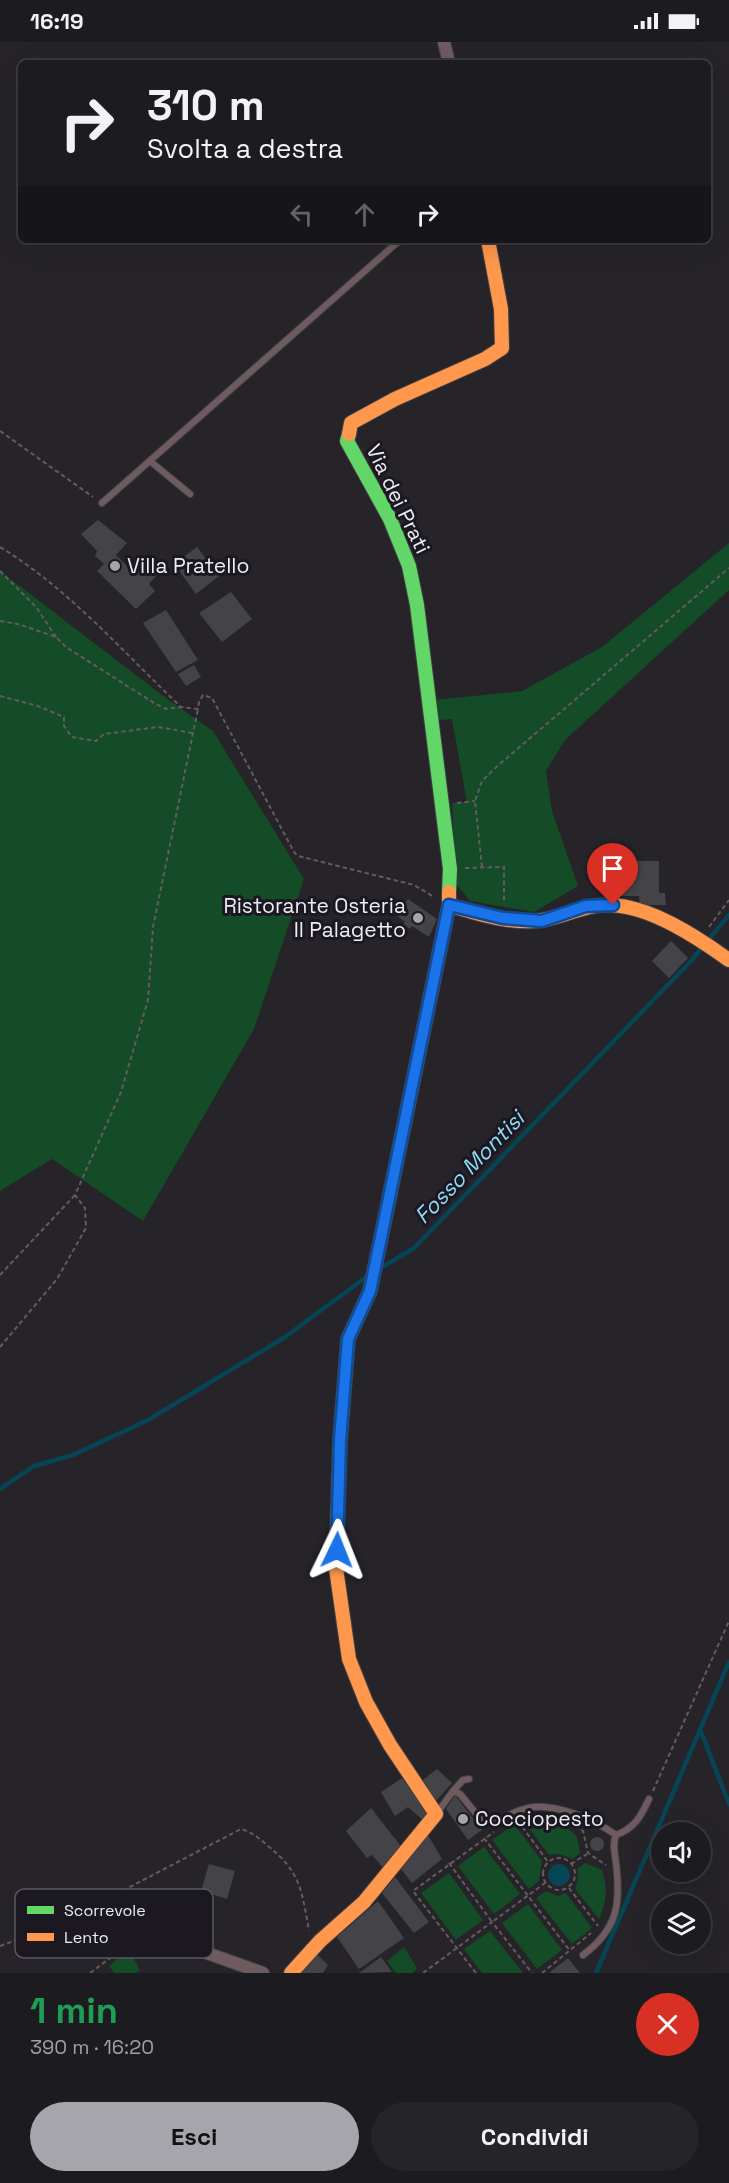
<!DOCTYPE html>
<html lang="it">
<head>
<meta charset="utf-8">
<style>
  :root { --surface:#1c1b1f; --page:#252428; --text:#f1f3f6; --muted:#a0a1a4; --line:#3a393d; --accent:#a7a5ac }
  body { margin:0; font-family:"Space Grotesk",sans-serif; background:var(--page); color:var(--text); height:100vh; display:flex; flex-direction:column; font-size:22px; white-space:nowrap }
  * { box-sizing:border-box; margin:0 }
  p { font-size:20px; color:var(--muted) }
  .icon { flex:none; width:33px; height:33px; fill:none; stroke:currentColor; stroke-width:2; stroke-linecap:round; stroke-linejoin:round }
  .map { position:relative; height:1931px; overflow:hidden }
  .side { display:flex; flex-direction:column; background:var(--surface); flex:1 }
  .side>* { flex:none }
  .banner { position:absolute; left:18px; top:18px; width:693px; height:183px; border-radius:9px; box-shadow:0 6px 24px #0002,0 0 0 2px var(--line); background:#1c1b1f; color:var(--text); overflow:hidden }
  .buttons { position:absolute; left:651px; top:1780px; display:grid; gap:12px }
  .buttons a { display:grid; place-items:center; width:60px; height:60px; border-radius:50%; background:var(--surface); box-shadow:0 6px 24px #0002,0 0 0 2px var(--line); font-size:30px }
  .pin { position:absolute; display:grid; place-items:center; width:51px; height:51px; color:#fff; margin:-62px -26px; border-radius:50% 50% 50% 0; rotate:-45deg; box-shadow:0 0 6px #0007 }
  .pin .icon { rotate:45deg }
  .me { position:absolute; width:66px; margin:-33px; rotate:2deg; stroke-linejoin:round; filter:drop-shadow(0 0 4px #0008) }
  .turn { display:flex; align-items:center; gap:21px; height:126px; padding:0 30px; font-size:27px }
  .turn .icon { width:78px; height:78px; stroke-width:2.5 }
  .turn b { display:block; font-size:42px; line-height:51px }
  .lanes { display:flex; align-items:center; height:57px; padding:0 30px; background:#0003; justify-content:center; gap:30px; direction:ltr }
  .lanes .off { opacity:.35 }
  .round { display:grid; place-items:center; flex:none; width:63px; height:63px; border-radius:32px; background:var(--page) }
  .summary { display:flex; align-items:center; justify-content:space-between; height:102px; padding:0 30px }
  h1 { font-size:36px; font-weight:800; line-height:45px; color:#1e9e55 }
  .button { display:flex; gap:12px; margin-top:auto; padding:12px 30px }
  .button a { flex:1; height:69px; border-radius:36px; background:var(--accent); color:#111; font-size:24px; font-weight:800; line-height:69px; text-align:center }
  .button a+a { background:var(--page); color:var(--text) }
  .status { display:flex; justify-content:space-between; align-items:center; height:42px; padding:0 30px; background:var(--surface); direction:ltr }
  .status svg { height:16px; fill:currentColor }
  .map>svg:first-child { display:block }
  .green { fill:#134c26 }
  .water { fill:#054555 }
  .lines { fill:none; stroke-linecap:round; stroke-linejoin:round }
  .stream { stroke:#054555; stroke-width:4.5 }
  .building { fill:#444347 }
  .lane-casing { stroke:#424144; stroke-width:8 }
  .street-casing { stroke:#424144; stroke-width:14 }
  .fast-casing { stroke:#424144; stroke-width:16 }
  .slow-casing { stroke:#424144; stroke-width:16 }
  .path { stroke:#645b5f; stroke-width:2; stroke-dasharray:4.5 3; stroke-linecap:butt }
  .lane { stroke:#6d5b5f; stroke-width:6 }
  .street { stroke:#6d5b5f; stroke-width:12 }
  .fast { stroke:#63d668; stroke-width:14 }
  .slow { stroke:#ff974d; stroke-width:14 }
  .route-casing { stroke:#114b97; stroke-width:15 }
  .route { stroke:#1a73e8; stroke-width:10 }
  .poi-dot { fill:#a7a5ac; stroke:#1b1822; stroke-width:2 }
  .labels { text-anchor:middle; stroke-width:6; stroke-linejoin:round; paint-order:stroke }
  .street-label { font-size:21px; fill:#edebf3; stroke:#1b1822 }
  .poi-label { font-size:21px; fill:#edebf3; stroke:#1b1822; text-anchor:start }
  .water-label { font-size:22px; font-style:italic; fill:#8edcf8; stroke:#1b1822 }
  .key { fill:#1b1822; stroke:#5a5761; stroke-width:1.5 }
  .key-label { font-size:16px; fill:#edebf3 }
</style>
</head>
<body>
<div class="status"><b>16:19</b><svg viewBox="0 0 49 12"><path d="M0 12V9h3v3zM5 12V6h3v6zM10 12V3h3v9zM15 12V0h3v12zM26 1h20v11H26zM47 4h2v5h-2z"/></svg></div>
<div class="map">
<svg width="729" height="1931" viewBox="0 0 729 1931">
  <rect width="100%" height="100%" fill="#262429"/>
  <path class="green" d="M729,501V548L565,698L546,729L552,769L578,844L534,870L470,859L456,842L452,761L467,760L452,677L439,678L434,658L522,649L602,605Z
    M0,529L166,656L213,689L304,837L254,987L143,1179L52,1117L0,1149Z
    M547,1780L567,1786L577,1795L580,1811L573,1817L559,1812L549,1813L525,1781Z
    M514,1782L542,1819L539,1839L529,1847L492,1798Z
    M484,1805L520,1852L494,1872L458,1824Z
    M585,1821L602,1828C608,1849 607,1857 599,1877L575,1847L578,1837L577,1827Z
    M449,1831L483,1878L456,1898L421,1851Z
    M546,1849L558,1854L566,1851L592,1886L572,1902L536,1856Z
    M528,1862L562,1908L537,1927L502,1881Z
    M490,1889L523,1931H482L464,1907Z
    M404,1905L417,1926L413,1931H396L387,1919Z
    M129,1908L140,1928L136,1931H114L109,1924Z"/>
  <path class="water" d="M548 1833a11 11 0 1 1 22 0a11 11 0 1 1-22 0Z"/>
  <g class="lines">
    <path class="stream" d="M379,1227L414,1206L691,919L729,873
      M0,1447L34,1424L73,1413L148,1378L285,1295L369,1233
      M700,1687L729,1762
      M596,1931L729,1620"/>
  </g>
  <path class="building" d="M98,478L127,501L116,513L130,527L139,515L157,533L149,542L155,549L136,567L97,529L104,522L95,514L97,509L81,492Z
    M197,505L219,534L196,552L174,522Z
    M231,550L252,577L222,600L199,571Z
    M166,568L198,618L176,630L143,581Z
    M194,623L201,635L186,644L178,632Z
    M618,819H659V851H665L666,863H640L639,854H618Z
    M408,857L437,877L429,895L412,884L410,887L403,882L405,880L397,874Z
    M671,899L688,916L669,936L652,919Z
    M437,1727L452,1741L435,1760L418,1742Z
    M402,1736L429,1773L424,1779L408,1765L395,1774L381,1750Z
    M455,1753L482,1788L468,1798L446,1767Z
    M371,1766L403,1807L385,1828L372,1813L367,1816L346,1789Z
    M428,1793L442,1817L412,1841L401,1827Z
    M590 1802a7 7 0 1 1 14 0a7 7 0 1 1-14 0Z
    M209,1822L235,1829L227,1857L201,1849Z
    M395,1835L429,1880L414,1891L382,1851Z
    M378,1859L404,1896L359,1927L337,1895Z
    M314,1909L328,1923L323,1931H296Z
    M381,1915L392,1930L359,1931Z
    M568,1916L580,1931H549Z"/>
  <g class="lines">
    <defs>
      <path id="lane" d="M150,419L190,452
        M102,461L400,198
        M453,1749L463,1738L469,1737
        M437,1771L453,1749L460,1752L483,1780C499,1781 513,1769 528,1766C554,1760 595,1778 616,1793
        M616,1793C635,1786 641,1774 649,1757
        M583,1913C618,1887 621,1861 616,1821C615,1811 612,1802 616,1793"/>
      <path id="street" d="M444,0L449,21
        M127,1905L147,1894H159L263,1931"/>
      <path id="fast" d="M349,392L347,399L390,477L409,524L417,563L450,827L449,850
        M336,1526L340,1399L348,1297L370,1249L390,1152"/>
      <path id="slow" d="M349,392L351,381L395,357L485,317L502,306L501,267L488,198
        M449,863C478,872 513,883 543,878C566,874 586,862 610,863C650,864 697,895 729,918
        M390,1152L449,863V850
        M291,1931L320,1899L364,1860L436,1772L390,1703L366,1660L349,1617L336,1526"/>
    </defs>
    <use href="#lane" class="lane-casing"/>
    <use href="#street" class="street-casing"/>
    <use href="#fast" class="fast-casing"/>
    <use href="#slow" class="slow-casing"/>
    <path class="path" d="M0,389L93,455
      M0,505C69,547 123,610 181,665L198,667L199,660L203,653L212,656L294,810L298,814L414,843L434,855
      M0,529L36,565L56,595
      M0,579L18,582L56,595L66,605L154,661L166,667L181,665
      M0,654L38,664L64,675V684L72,695L96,699L104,692L158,685L193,691
      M457,761L475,759
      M482,825L475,759L482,739L494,727L729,526
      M465,826L504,825V861
      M709,885L729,858
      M0,1233L75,1153
      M0,1305L57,1237L86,1186L85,1166L75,1153L121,1050L148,958L153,885L198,667
      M653,1749L729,1579
      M518,1779L548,1820
      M575,1784L583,1789L588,1811L606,1823
      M484,1796L570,1909
      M543 1832a16 16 0 1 1 32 0a16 16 0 1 1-32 0Z
      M449,1821L492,1880L545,1841
      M571,1822L587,1812
      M569,1846L598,1884
      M0,1904L57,1883L241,1787C252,1790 260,1797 268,1804C301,1830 302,1850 309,1889
      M90,1931L117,1911
      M423,1931L492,1880L532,1931
      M476,1931L413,1849L494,1790
      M542,1931L591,1891"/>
    <use href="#lane" class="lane"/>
    <use href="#street" class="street"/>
    <use href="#fast" class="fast"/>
    <use href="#slow" class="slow"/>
  </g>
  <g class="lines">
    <defs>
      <path id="route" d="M337,1508L340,1398L348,1297L370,1249L449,863L503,876L542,879L586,864L613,863"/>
    </defs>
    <use href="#route" class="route-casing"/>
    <use href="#route" class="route"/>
  </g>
  <g class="poi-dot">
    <circle cx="115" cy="524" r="6"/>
    <circle cx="418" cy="876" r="6"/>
    <circle cx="463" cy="1777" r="6"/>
  </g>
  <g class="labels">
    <g class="street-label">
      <text transform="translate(398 457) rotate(64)" y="7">Via dei Prati</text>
    </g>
    <g class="poi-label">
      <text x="127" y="531">Villa Pratello</text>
      <text x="406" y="871" text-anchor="end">Ristorante Osteria<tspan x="406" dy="24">Il Palagetto</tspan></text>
      <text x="475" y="1784">Cocciopesto</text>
    </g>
    <g class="water-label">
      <text transform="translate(469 1125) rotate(-46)" y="8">Fosso Montisi</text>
    </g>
  </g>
  <rect x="15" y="1847" width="198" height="69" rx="9" class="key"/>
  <rect x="27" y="1864" width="27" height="8" fill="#63d668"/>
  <rect x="27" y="1891" width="27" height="8" fill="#ff974d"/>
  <g class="key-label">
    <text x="64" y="1874">Scorrevole</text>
    <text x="64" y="1901">Lento</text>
  </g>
</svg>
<div class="buttons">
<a><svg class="icon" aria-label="sound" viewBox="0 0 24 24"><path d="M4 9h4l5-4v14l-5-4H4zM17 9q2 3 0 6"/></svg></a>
<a><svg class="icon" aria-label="layers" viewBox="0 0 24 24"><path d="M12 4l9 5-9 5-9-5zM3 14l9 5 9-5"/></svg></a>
</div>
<div class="pin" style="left:613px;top:863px;background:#d93025"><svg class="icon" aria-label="arrive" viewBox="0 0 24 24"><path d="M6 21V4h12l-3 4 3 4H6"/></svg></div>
<svg class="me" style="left:337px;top:1508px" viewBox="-20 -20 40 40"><path d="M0-17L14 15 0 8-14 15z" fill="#1a73e8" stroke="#fff" stroke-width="4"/></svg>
<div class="banner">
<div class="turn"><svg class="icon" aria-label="right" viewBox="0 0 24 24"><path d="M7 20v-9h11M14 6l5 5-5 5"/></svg><div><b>310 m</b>Svolta a destra</div></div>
<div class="lanes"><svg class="icon off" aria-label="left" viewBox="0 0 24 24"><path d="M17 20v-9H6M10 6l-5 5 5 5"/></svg><svg class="icon off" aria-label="ahead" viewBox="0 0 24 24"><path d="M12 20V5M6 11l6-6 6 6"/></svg><svg class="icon" aria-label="right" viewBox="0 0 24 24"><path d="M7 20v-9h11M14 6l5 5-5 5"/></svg></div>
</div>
</div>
<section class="side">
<div class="summary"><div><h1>1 min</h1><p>390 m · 16:20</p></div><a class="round" style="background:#d93025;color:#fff"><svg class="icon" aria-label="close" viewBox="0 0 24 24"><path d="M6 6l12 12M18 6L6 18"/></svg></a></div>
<div class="button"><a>Esci</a><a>Condividi</a></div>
</section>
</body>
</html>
